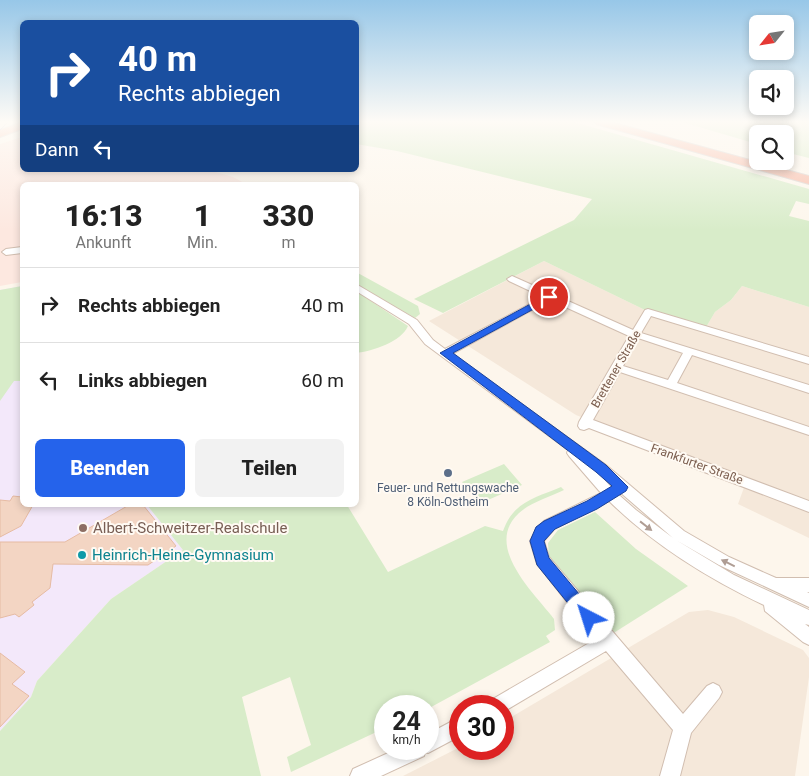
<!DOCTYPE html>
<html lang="de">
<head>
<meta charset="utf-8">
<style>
  :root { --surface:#fff; --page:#f2f2f2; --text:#222; --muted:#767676; --line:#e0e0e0; --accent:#2563eb }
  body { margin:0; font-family:Roboto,sans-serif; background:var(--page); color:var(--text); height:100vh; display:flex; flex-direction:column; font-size:19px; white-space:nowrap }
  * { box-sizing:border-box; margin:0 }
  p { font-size:16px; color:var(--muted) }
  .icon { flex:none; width:28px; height:28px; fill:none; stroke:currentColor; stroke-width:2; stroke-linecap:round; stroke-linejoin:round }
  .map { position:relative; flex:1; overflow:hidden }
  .sheet { position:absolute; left:20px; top:182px; width:339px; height:325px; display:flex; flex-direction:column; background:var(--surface); border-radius:8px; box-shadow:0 2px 8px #0003 }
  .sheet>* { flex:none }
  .guide { position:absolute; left:20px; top:20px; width:339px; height:152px; border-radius:8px; box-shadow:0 2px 8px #0003; background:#1a4fa0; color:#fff; overflow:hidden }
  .needle { width:32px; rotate:240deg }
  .buttons { position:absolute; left:749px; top:15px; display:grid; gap:10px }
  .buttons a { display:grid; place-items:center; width:45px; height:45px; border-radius:8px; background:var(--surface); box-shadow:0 2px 8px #0003; font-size:25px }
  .speed { position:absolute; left:374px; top:695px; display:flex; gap:10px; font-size:25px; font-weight:700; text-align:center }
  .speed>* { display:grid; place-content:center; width:65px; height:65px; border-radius:50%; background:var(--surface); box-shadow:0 2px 8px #0003; line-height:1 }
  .speed small { font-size:12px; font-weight:400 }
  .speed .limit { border:8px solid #d22; background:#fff; color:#111 }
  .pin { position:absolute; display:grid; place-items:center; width:42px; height:42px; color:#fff; margin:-21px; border:2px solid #fff; border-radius:50%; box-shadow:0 1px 5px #0007 }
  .me { position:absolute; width:55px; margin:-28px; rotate:320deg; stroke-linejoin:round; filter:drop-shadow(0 0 4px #0008) }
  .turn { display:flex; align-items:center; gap:18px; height:105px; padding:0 15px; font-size:22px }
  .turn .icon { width:65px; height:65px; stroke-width:2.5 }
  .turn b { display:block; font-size:35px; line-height:42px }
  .then { display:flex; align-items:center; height:48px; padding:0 15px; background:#0003; gap:10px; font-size:19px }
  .eta { display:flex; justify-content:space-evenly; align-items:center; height:85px; text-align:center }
  .eta b { font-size:30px; font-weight:800; line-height:35px }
  .action { display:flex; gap:10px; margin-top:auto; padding:10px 15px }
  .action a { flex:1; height:58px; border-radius:8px; background:var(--accent); color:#fff; font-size:20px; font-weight:800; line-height:58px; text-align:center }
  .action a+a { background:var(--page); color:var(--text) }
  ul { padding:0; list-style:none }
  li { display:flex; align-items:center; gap:15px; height:75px; padding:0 15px; border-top:1px solid var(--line) }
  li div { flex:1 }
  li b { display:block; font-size:19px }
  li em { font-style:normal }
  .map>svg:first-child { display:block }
  .residential { fill:#f5e8da }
  .commercial { fill:#fde8e0 }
  .education { fill:#f3e8fa }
  .green { fill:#d8ecc9 }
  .building { fill:#f3d5c3; stroke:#e6bba3 }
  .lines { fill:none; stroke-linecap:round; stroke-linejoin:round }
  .minor-casing { stroke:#d1beb0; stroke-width:2 }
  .motorway-casing { stroke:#dad1cd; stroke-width:2 }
  .minor { fill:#fff; fill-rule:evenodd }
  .motorway { fill:#f7b7a3; fill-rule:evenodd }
  .tram { stroke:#b9a8c9; stroke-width:1 }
  .oneway { fill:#af9d94 }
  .route { fill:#2563eb; stroke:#184099 }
  .service-dot { fill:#5c6f8a; stroke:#fffaf3; stroke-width:2 }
  .education-dot { fill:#8d6e63; stroke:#fffaf3; stroke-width:2 }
  .culture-dot { fill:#0f9aa8; stroke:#fffaf3; stroke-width:2 }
  .labels { text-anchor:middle; stroke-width:4; stroke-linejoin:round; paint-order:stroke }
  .street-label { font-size:12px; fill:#7a5c4d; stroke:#fffaf3 }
  .service-label { font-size:12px; fill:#4e5e75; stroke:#fffaf3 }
  .near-education-label { font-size:15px; fill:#785e54; stroke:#fffaf3; text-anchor:start }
  .near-culture-label { font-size:15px; fill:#0d838f; stroke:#fffaf3; text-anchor:start }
</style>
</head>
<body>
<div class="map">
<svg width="809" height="776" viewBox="0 0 809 776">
  <rect width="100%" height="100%" fill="#fdf6ec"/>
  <path class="residential" d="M544,261L645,310L705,329L715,312L731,300L742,286L809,307V538L738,504L746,482L576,415L429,321Z
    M708,610L734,617L803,650L809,658V677L795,776H403L460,747L502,749L503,722L689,612Z"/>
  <path class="commercial" d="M22,137V170H209L233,177L248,185H22V282L0,286V144Z"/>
  <path class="education" d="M22,286V505H147L183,550L111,599L37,681L31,697L0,731V290Z"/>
  <path class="green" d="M356,122H574L809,189V204L796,201L789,216L809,221V307L742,286L731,300L715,312L705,329L645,310L544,261L443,313L414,299L574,220L592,199L397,151L356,144Z
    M682,122H809V158L785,152V134H758L757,144Z
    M356,272L418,306L420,314L415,318L356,284Z
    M22,286V381H14L0,401V290Z
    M356,291L408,326C401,342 373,351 356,353Z
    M504,464L522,485L479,504L462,482Z
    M561,487L564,490C550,497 531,502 519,513C483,546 534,593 554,619L555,630L546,636L550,642L433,706L428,709V706H385V728L291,772L287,757L311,745L290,677L242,697L261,776H0V731L31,697L37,681L111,599L183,550L147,505H347L388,572L485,526L503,531C513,502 535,498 561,487Z
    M595,512L636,549L688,586L612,634L549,559L548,543L558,530Z"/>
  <path class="building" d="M13,496L22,497V505H33L21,526L0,537V500L10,501Z
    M129,505H143L176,546L148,565L53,564L50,588L32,602L34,605L19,617L15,614L0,618V542H65Z
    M0,653L25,672L12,684L29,696L0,727Z"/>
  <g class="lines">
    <defs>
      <path id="minor" d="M22,247V253L6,255L2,252L6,249Z
        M512,276L633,330L645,310L648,309L809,357V364L651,316L641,333L809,385V393L692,355L677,383L809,427V435L620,372L593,420L809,501V512L589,428L584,430L580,429L578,426L579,422L629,336L550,300L452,354L606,465L684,531L729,557L776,578H809V592H807L809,593V607L719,565L676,540L734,575L809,610V625L805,624L809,627V645L803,642L765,611L764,605C707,578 654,545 609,501L554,529L544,541L549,557L683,714L707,686L713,683L719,686L722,692L719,698L691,733L680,776H660L673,730L606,651L503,712L502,706H488L491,700L596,639L537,564L530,541L537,528L544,521L601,493L569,456L567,453L568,450L425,344L409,324L356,291V284L417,320L433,340L445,349L543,297L509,281L507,279ZM638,338L683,353L668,380L623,366ZM598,473L613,486L611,487ZM621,493L673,538L636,510L619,495Z
        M460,717V736L428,753L425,752L424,756L381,776H350L353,769L397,749H428V734Z"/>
      <path id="motorway" d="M22,122V129L0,137V130Z
        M595,122H611L809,176V184L596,124Z"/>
    </defs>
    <use href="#minor" class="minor-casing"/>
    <use href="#motorway" class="motorway-casing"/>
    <use href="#minor" class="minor"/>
    <use href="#motorway" class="motorway"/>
    <path class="tram" d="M0,130L8,122"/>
  </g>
  <defs><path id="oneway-solid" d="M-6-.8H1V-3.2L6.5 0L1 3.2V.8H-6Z" transform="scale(1.25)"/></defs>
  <g class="oneway">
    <use href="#oneway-solid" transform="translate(646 526) rotate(38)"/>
    <use href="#oneway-solid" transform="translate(728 563) rotate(-154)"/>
  </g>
  <linearGradient id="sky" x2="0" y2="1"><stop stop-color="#97c7e8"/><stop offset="0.53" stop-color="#fefbf6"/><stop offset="1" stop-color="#fefbf6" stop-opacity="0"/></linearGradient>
  <rect width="809" height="230" fill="url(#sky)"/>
  <path class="route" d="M549,294L553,297L552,299L453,353L606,465L628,487L626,491L597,509L555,529L544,541L549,558L595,613L597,618L595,623L589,625L584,623L537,565L530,541L536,527L544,521L587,501L612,486L596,472L440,353Z"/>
  <circle class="service-dot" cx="448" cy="473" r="5"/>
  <circle class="education-dot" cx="83" cy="528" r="5"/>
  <circle class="culture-dot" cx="82" cy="555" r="5"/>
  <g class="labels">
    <g class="street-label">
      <text transform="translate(616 369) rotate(-60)" y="4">Brettener Straße</text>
      <text transform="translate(697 464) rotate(20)" y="4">Frankfurter Straße</text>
    </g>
    <g class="service-label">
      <text x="448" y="492">Feuer- und Rettungswache<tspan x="448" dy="14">8 Köln-Ostheim</tspan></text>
    </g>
    <g class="near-education-label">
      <text x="93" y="533">Albert-Schweitzer-Realschule</text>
    </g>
    <g class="near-culture-label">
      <text x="92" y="560">Heinrich-Heine-Gymnasium</text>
    </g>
  </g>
</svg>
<div class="buttons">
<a><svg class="needle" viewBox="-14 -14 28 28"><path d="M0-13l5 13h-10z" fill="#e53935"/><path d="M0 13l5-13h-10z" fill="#767676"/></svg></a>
<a><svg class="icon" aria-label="sound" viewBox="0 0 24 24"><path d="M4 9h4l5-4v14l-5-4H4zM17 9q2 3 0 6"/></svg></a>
<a><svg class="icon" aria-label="search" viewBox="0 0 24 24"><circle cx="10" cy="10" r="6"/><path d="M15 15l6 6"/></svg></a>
</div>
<div class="speed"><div>24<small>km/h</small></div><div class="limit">30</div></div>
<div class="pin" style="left:549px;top:297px;background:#d93025"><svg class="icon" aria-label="arrive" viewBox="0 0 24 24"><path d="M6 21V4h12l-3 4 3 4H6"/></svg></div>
<svg class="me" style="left:589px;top:618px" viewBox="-20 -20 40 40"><circle r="19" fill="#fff"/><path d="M0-13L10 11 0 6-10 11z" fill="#2563eb"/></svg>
<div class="guide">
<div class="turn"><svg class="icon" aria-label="right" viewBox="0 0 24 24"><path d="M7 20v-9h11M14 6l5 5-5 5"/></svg><div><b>40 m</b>Rechts abbiegen</div></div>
<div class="then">Dann<svg class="icon" aria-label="left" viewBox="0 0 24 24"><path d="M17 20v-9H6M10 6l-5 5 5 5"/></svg></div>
</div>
<section class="sheet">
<div class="eta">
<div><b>16:13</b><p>Ankunft</p></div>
<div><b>1</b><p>Min.</p></div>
<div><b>330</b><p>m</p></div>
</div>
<ul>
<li><svg class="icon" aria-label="right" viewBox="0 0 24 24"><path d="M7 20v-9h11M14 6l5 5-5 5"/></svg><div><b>Rechts abbiegen</b></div><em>40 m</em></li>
<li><svg class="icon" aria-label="left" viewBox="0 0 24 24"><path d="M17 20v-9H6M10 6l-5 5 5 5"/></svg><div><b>Links abbiegen</b></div><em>60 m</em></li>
</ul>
<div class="action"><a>Beenden</a><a>Teilen</a></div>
</section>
</div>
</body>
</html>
